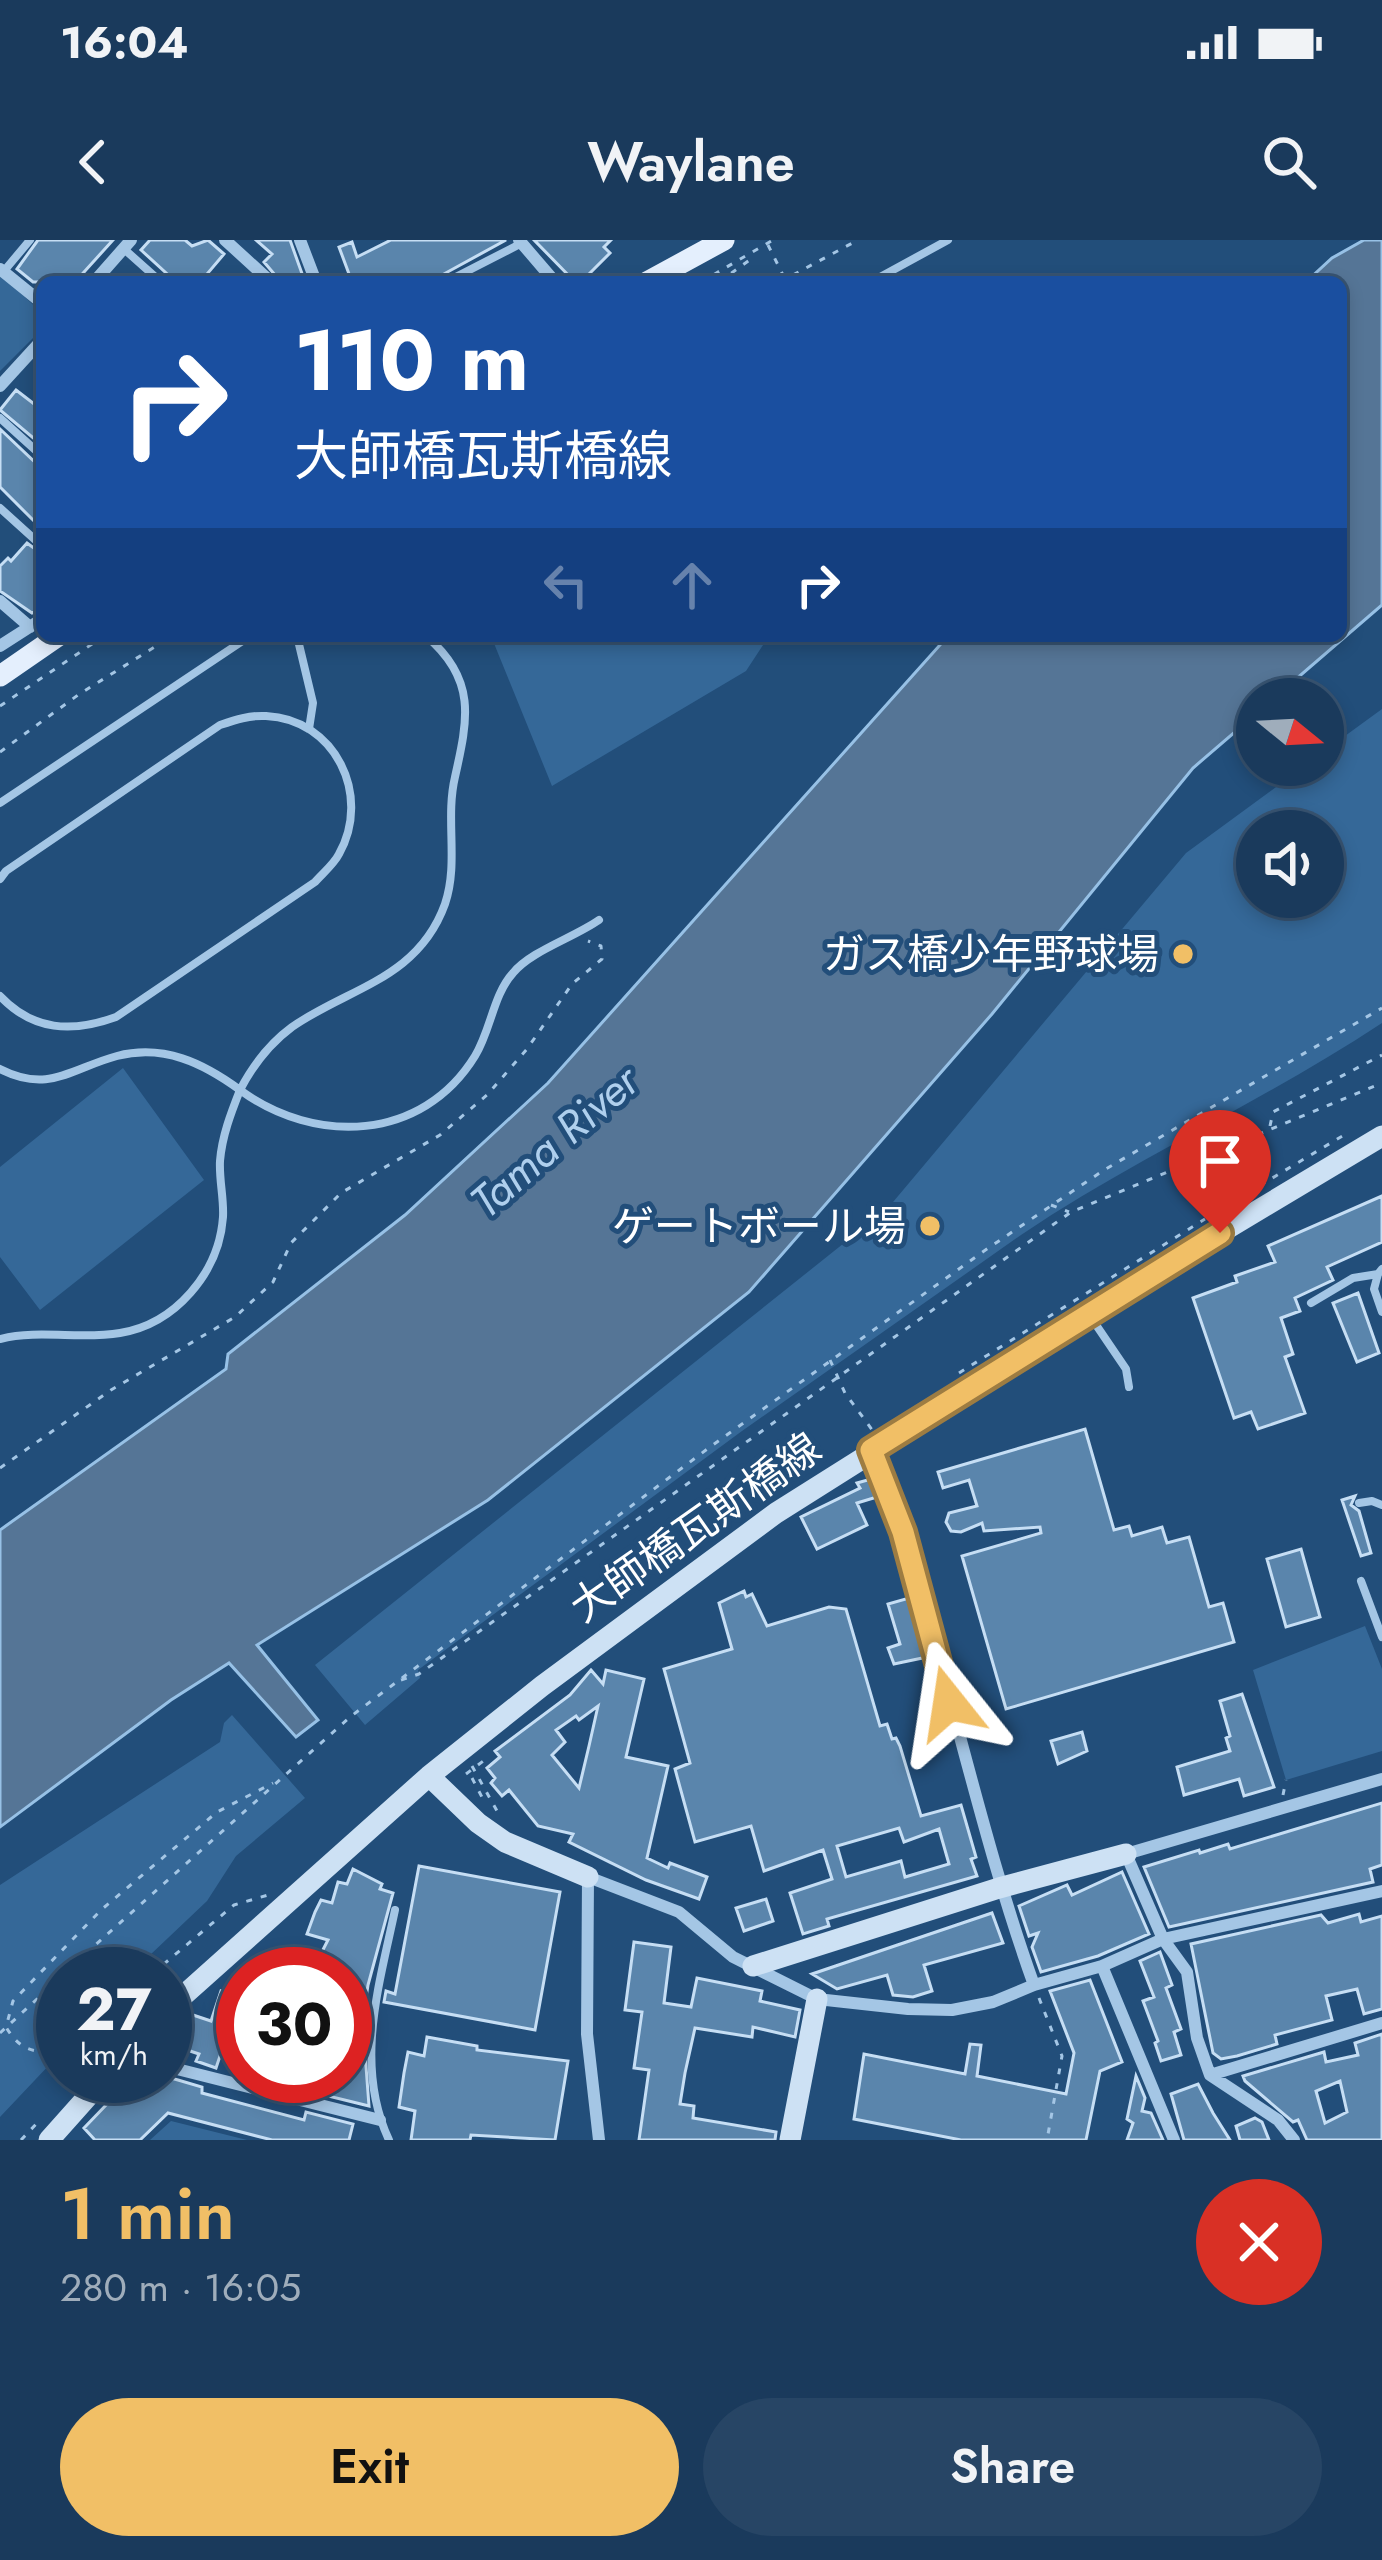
<!DOCTYPE html>
<html lang="en">
<head>
<meta charset="utf-8">
<style>
  :root { --surface:#1a3a5c; --page:#274565; --text:#f1f3f6; --muted:#9fadbb; --line:#385472; --accent:#f1bf66 }
  body { margin:0; font-family:Jost,"Noto Sans JP",sans-serif; background:var(--page); color:var(--text); height:100vh; display:flex; flex-direction:column; font-size:45px; white-space:nowrap }
  * { box-sizing:border-box; margin:0 }
  p { font-size:39px; color:var(--muted) }
  .icon { flex:none; width:66px; height:66px; fill:none; stroke:currentColor; stroke-width:2; stroke-linecap:round; stroke-linejoin:round }
  .map { position:relative; height:1900px; overflow:hidden }
  .panel { display:flex; flex-direction:column; background:var(--surface); flex:1 }
  .panel>* { flex:none }
  .banner { position:absolute; left:36px; top:36px; width:1311px; height:366px; border-radius:18px; box-shadow:0 6px 18px #0003,0 0 0 3px var(--line); background:#1a4fa0; color:#fff; overflow:hidden }
  .needle { width:78px; rotate:108deg }
  .controls { position:absolute; left:1236px; top:438px; display:grid; gap:24px }
  .controls a { display:grid; place-items:center; width:108px; height:108px; border-radius:50%; background:var(--surface); box-shadow:0 6px 18px #0003,0 0 0 3px var(--line); font-size:60px }
  .speed { position:absolute; left:36px; top:1707px; display:flex; gap:24px; font-size:60px; font-weight:700; text-align:center }
  .speed>* { display:grid; place-content:center; width:156px; height:156px; border-radius:50%; background:var(--surface); box-shadow:0 6px 18px #0003,0 0 0 3px var(--line); line-height:1 }
  .speed small { font-size:30px; font-weight:400 }
  .speed .limit { border:18px solid #d22; background:#fff; color:#111 }
  .pin { position:absolute; display:grid; place-items:center; width:102px; height:102px; color:#fff; margin:-123px -51px; border-radius:50% 50% 50% 0; rotate:-45deg; box-shadow:0 0 12px #0007 }
  .pin .icon { rotate:45deg }
  .me { position:absolute; width:132px; margin:-66px; rotate:345deg; stroke-linejoin:round; filter:drop-shadow(0 0 9px #0008) }
  .turn { display:flex; align-items:center; gap:42px; height:252px; padding:0 60px; font-size:54px }
  .turn .icon { width:156px; height:156px; stroke-width:2.5 }
  .turn b { display:block; font-size:84px; line-height:102px }
  .lanes { display:flex; align-items:center; height:114px; padding:0 60px; background:#0003; justify-content:center; gap:60px; direction:ltr }
  .lanes .off { opacity:.35 }
  .round { display:grid; place-items:center; flex:none; width:126px; height:126px; border-radius:63px; background:var(--page) }
  .overview { display:flex; align-items:center; justify-content:space-between; height:204px; padding:0 60px }
  h1 { font-size:72px; font-weight:600; line-height:90px; color:var(--accent) }
  .cta { display:flex; gap:24px; margin-top:auto; padding:24px 60px }
  .cta a { flex:1; height:138px; border-radius:72px; background:var(--accent); color:#111; font-size:48px; font-weight:600; line-height:138px; text-align:center }
  .cta a+a { background:var(--page); color:var(--text) }
  .status { display:flex; justify-content:space-between; align-items:center; height:84px; padding:0 60px; background:var(--surface); direction:ltr }
  .status svg { height:33px; fill:currentColor }
  header { display:flex; justify-content:space-between; align-items:center; height:156px; padding:0 60px; background:var(--surface); font-size:54px; font-weight:600 }
  .map>svg:first-child { display:block }
  .green { fill:#356898; fill-rule:evenodd }
  .water { fill:#557596; stroke:#97c1e6; stroke-width:3 }
  .building { fill:#5a85ac; stroke:#c6def4; stroke-width:3; fill-rule:evenodd }
  .lines { fill:none; stroke-linecap:round; stroke-linejoin:round }
  .path { stroke:#a4c6e5; stroke-width:3; stroke-dasharray:6 9; stroke-linecap:butt }
  .lane { stroke:#a4c6e5; stroke-width:8 }
  .street { stroke:#a4c6e5; stroke-width:12 }
  .secondary { stroke:#cde1f4; stroke-width:21 }
  .primary { stroke:#e4effd; stroke-width:21 }
  .route-casing { stroke:#9d7c42; stroke-width:30 }
  .route { stroke:#f1bf66; stroke-width:21 }
  .poi-dot { fill:#f1bf66; stroke:#224e7a; stroke-width:4.5 }
  .labels { text-anchor:middle; stroke-width:10; stroke-linejoin:round; paint-order:stroke }
  .poi-label { font-size:42px; fill:#fff; stroke:#224e7a; text-anchor:end }
  .street-label { font-size:42px; fill:#fff; stroke:#224e7a }
  .water-label { font-size:45px; font-style:italic; fill:#afcfed; stroke:#224e7a }
</style>
</head>
<body>
<div class="status"><b>16:04</b><svg viewBox="0 0 49 12"><path d="M0 12V9h3v3zM5 12V6h3v6zM10 12V3h3v9zM15 12V0h3v12zM26 1h20v11H26zM47 4h2v5h-2z"/></svg></div>
<header><svg class="icon" aria-label="back" viewBox="0 0 24 24"><path d="M15 5l-7 7 7 7"/></svg>Waylane<svg class="icon" aria-label="search" viewBox="0 0 24 24"><circle cx="10" cy="10" r="6"/><path d="M15 15l6 6"/></svg></header>
<div class="map">
<svg width="1382" height="1900" viewBox="0 0 1382 1900">
  <rect width="100%" height="100%" fill="#224e7a"/>
  <path class="green" d="M0,34L42,73V89L0,131Z
    M491,396H769L746,431L552,546Z
    M1382,469V783C1266,860 1137,917 1021,995L742,1191L418,1430L420,1438L365,1485L315,1425L888,968L1186,613L1306,525H1323V512ZM1257,591H1323V657H1257Z
    M123,828L204,940L40,1070L0,1017V927Z
    M1365,1386L1382,1429V1511L1286,1540L1253,1430Z
    M232,1475L305,1558L236,1616L207,1661L130,1734H63V1802L52,1822L0,1877V1645L220,1502L224,1483Z
    M171,1881L247,1900H150Z"/>
  <path class="water" d="M1364,0H1382V365L1273,459H1257V473L1193,528L992,774L749,1052L488,1260L257,1405L318,1480L296,1497L229,1423L171,1460L0,1587V1290L226,1129L228,1114L405,975L548,843L948,396H1341V42H1306L1332,18Z"/>
  <path class="building" d="M38,0H113L75,42H33L17,29Z
    M150,0H185L192,6L208,0L224,14L207,34L216,42H176L141,10Z
    M256,0H290L305,42H281L264,22L272,14Z
    M391,0H506L442,35L438,42H352L339,7L352,2L357,17Z
    M534,0H611L604,7L610,13L581,42H575Z
    M16,150L42,170V198L38,202L0,170Z
    M0,189L42,229V289L0,247Z
    M27,303L42,314V369L32,373L0,351V326L8,318L11,321Z
    M1382,956V1002L1327,1027L1333,1040L1295,1058L1300,1071L1281,1078L1293,1114L1285,1117L1305,1173L1258,1189L1251,1172L1234,1178L1193,1058L1237,1042L1235,1036L1275,1022L1268,1006Z
    M1358,1053L1379,1113L1357,1122L1333,1063Z
    M1085,1189L1114,1290L1129,1286L1132,1296L1162,1287L1167,1303L1189,1297L1209,1367L1223,1363L1234,1402L1006,1469L962,1316L1041,1293L1040,1287L984,1291L982,1283L961,1292L951,1291L946,1282L949,1273L977,1266L969,1240L943,1248L938,1232Z
    M871,1239L877,1257L857,1263L867,1285L817,1309L801,1277L860,1248L857,1243Z
    M1355,1256L1351,1265L1359,1271L1371,1313L1361,1316L1342,1260Z
    M1301,1309L1320,1377L1286,1387L1267,1319Z
    M744,1351L746,1357L752,1354L767,1386L829,1367L846,1369L880,1486L887,1484L892,1499L896,1498L900,1506L921,1576L961,1565L976,1617L971,1619L977,1636L827,1679L829,1686L803,1694L790,1653L832,1639L823,1610L764,1631L751,1586L695,1602L675,1529L690,1523L664,1429L732,1409L719,1363ZM899,1588L904,1602L939,1589L949,1624L905,1637L901,1621L846,1637L837,1606Z
    M909,1358L927,1417L894,1424L888,1408L900,1404L888,1364Z
    M591,1430L603,1444L606,1430L644,1439L626,1517L668,1526L647,1618L668,1628L670,1623L707,1637L699,1659L646,1640L569,1602L573,1594L538,1586L509,1550L502,1556L491,1543L495,1538L487,1528L500,1517L495,1511L570,1455ZM598,1466L589,1506L579,1548L552,1515L565,1502L556,1490L576,1476L579,1480Z
    M1242,1454L1274,1547L1244,1556L1239,1539L1184,1555L1177,1527L1230,1511L1226,1498L1230,1496L1220,1461Z
    M1082,1492L1087,1511L1058,1524L1051,1501Z
    M1382,1563V1625L1370,1629L1373,1642L1169,1687L1144,1627L1199,1610L1200,1613L1228,1604L1230,1609Z
    M419,1626L560,1652L535,1790L384,1762L386,1751L395,1754Z
    M353,1629L382,1644L380,1649L393,1653L368,1745L360,1798L364,1800L369,1866L263,1840L264,1836H345V1734H257L262,1716L312,1730L311,1733L328,1700L307,1694L315,1672L321,1660L332,1663L338,1642L347,1644Z
    M1122,1632L1149,1694L1098,1716L1041,1732L1032,1707L1038,1693L1029,1696L1019,1666L1067,1645L1072,1655Z
    M766,1659L773,1681L744,1691L736,1668Z
    M992,1673L1003,1703L924,1725L932,1751L913,1757L893,1755L887,1735L837,1749L812,1734Z
    M1359,1674L1361,1682L1382,1676V1769L1364,1774L1357,1749L1326,1756L1332,1780L1275,1795L1277,1804L1237,1816L1221,1819L1213,1813L1191,1704L1321,1675L1328,1683Z
    M634,1702L671,1707L664,1763L691,1767L697,1738L762,1751L760,1761L800,1770L795,1797L753,1787L752,1797L695,1788L685,1833L680,1864L694,1866L693,1878L776,1892L775,1900H639L649,1830L634,1828L642,1772L625,1770Z
    M1160,1712L1172,1745L1166,1748L1181,1789L1174,1792L1181,1815L1161,1821L1155,1803L1158,1801L1143,1761L1154,1757L1140,1721Z
    M1090,1740L1122,1822L1100,1831L1086,1900H961L854,1879L864,1814L965,1834L970,1804L981,1805L977,1836L1066,1854L1074,1813L1050,1751Z
    M221,1751L239,1757L233,1772L243,1775V1803L226,1798L216,1828L196,1821L199,1814L172,1805L179,1786L189,1789L193,1775L211,1781Z
    M1382,1794V1900H1307L1298,1880L1293,1882L1245,1841L1243,1836L1324,1812L1326,1822L1358,1815L1355,1803ZM1340,1841L1347,1872L1325,1883L1316,1851Z
    M427,1797L477,1806V1810L568,1821L555,1900L471,1895L470,1900H411L415,1871L399,1867L404,1833L408,1812L424,1816Z
    M134,1836H154L160,1843L167,1837L178,1840L202,1847V1853L304,1880L306,1872L353,1884L349,1900H272L168,1873L140,1900H95L84,1888Z
    M1136,1836L1145,1858L1142,1871L1151,1873L1163,1900H1127L1133,1883L1127,1879Z
    M1198,1844L1213,1873L1230,1900H1184L1171,1854Z
    M1255,1878L1262,1882L1269,1900H1240L1236,1886Z"/>
  <g class="lines">
    <path class="path" d="M768,5L785,39
      M701,42L773,0
      M719,42L751,19V14
      M780,42L858,0
      M0,466L104,396
      M0,512L78,455L172,396
      M1270,886L1273,872L1382,815
      M1234,961L1349,892
      M1051,965L1069,972
      M830,1120L845,1153L873,1191
      M959,1133L1205,979
      M0,1228L111,1150L235,1077L273,1042L291,1003L341,953L440,895L487,855L527,809L572,744L602,719L601,706L588,701
      M401,1440L419,1434L1071,972L1382,843
      M472,1526L497,1571
      M466,1534L486,1519
      M472,1538L485,1563
      M1283,1555L1286,1540
      M63,1734L350,1477L710,1207L984,1011L1104,930L1382,768
      M152,1734L234,1665L268,1655
      M1039,1758L1062,1816L1047,1900
      M0,1793L62,1736
      M63,1805C38,1817 20,1811 6,1787L13,1761L101,1670L217,1572L273,1543
      M21,1900L39,1881"/>
    <path class="lane" d="M124,9L161,42
      M4,31L30,0
      M446,42L522,3
      M871,42L948,0
      M0,178L42,216
      M0,268L42,306
      M297,396L313,463L309,489
      M426,396C477,439 468,479 455,537C445,579 459,623 445,664C418,739 348,748 292,787C269,804 253,825 240,850C315,905 422,902 475,816C491,790 493,755 513,733C531,711 573,698 599,680
      M0,563L250,396
      M0,639L6,631L220,485C235,480 250,475 266,476C335,479 372,555 339,614C334,624 323,633 315,642L116,777C72,793 33,791 0,756
      M0,829C49,854 72,828 117,816C164,804 203,823 240,850C231,873 222,896 220,921C219,940 224,958 223,977C219,1033 175,1084 120,1093C80,1100 40,1089 0,1099
      M1378,1034L1374,1049L1382,1072
      M1311,1063L1353,1038L1378,1034L1382,1029
      M1090,1076L1126,1129L1129,1147
      M1359,1263L1372,1261L1382,1265
      M1361,1341L1382,1397
      M389,1900C354,1825 379,1746 395,1670"/>
    <path class="street" d="M225,0L271,42
      M300,0L316,42
      M519,0L555,42
      M0,29L42,63
      M94,42L131,0
      M0,146L42,100
      M0,361L30,387
      M0,406L42,379
      M872,1212C940,1385 971,1570 1034,1745
      M1102,1726L1174,1900
      M165,1826L380,1880
      M1210,1835L1382,1783
      M599,1900L587,1794L588,1637L679,1672L733,1717L817,1759L908,1769L952,1770L993,1762L1034,1745L1102,1726L1163,1699L1382,1651
      M1294,1900L1278,1880L1210,1835L1197,1798L1187,1732L1163,1699L1126,1614L1382,1539"/>
    <path class="secondary" d="M429,1536L478,1583L505,1602L588,1637
      M753,1726L999,1648L1126,1614
      M165,1772L429,1536L542,1446L776,1273L1220,993L1382,896
      M49,1900L106,1836
      M790,1900L817,1759"/>
    <path class="primary" d="M647,42L724,0
      M0,436L58,396"/>
  </g>
  <g class="lines">
    <defs>
      <path id="route" d="M949,1463L903,1292L871,1210L1220,993"/>
    </defs>
    <use href="#route" class="route-casing"/>
    <use href="#route" class="route"/>
  </g>
  <g class="poi-dot">
    <circle cx="1183" cy="714" r="12"/>
    <circle cx="930" cy="986" r="12"/>
  </g>
  <g class="labels">
    <g class="poi-label">
      <text x="1159" y="729">ガス橋少年野球場</text>
      <text x="906" y="1001">ゲートボール場</text>
    </g>
    <g class="street-label">
      <text transform="translate(695 1287) rotate(-35)" y="15">大師橋瓦斯橋線</text>
    </g>
    <g class="water-label">
      <text transform="translate(554 901) rotate(-41)" y="16">Tama River</text>
    </g>
  </g>
</svg>
<div class="controls">
<a><svg class="needle" viewBox="-14 -14 28 28"><path d="M0-13l5 13h-10z" fill="#e53935"/><path d="M0 13l5-13h-10z" fill="#9fadbb"/></svg></a>
<a><svg class="icon" aria-label="sound" viewBox="0 0 24 24"><path d="M4 9h4l5-4v14l-5-4H4zM17 9q2 3 0 6"/></svg></a>
</div>
<div class="speed"><div>27<small>km/h</small></div><div class="limit">30</div></div>
<div class="pin" style="left:1220px;top:993px;background:#d93025"><svg class="icon" aria-label="arrive" viewBox="0 0 24 24"><path d="M6 21V4h12l-3 4 3 4H6"/></svg></div>
<svg class="me" style="left:949px;top:1463px" viewBox="-20 -20 40 40"><path d="M0-17L14 15 0 8-14 15z" fill="#f1bf66" stroke="#fff" stroke-width="4"/></svg>
<div class="banner">
<div class="turn"><svg class="icon" aria-label="right" viewBox="0 0 24 24"><path d="M7 20v-9h11M14 6l5 5-5 5"/></svg><div><b>110 m</b>大師橋瓦斯橋線</div></div>
<div class="lanes"><svg class="icon off" aria-label="left" viewBox="0 0 24 24"><path d="M17 20v-9H6M10 6l-5 5 5 5"/></svg><svg class="icon off" aria-label="ahead" viewBox="0 0 24 24"><path d="M12 20V5M6 11l6-6 6 6"/></svg><svg class="icon" aria-label="right" viewBox="0 0 24 24"><path d="M7 20v-9h11M14 6l5 5-5 5"/></svg></div>
</div>
</div>
<section class="panel">
<div class="overview"><div><h1>1 min</h1><p>280 m · 16:05</p></div><a class="round" style="background:#d93025;color:#fff"><svg class="icon" aria-label="close" viewBox="0 0 24 24"><path d="M6 6l12 12M18 6L6 18"/></svg></a></div>
<div class="cta"><a>Exit</a><a>Share</a></div>
</section>
</body>
</html>
